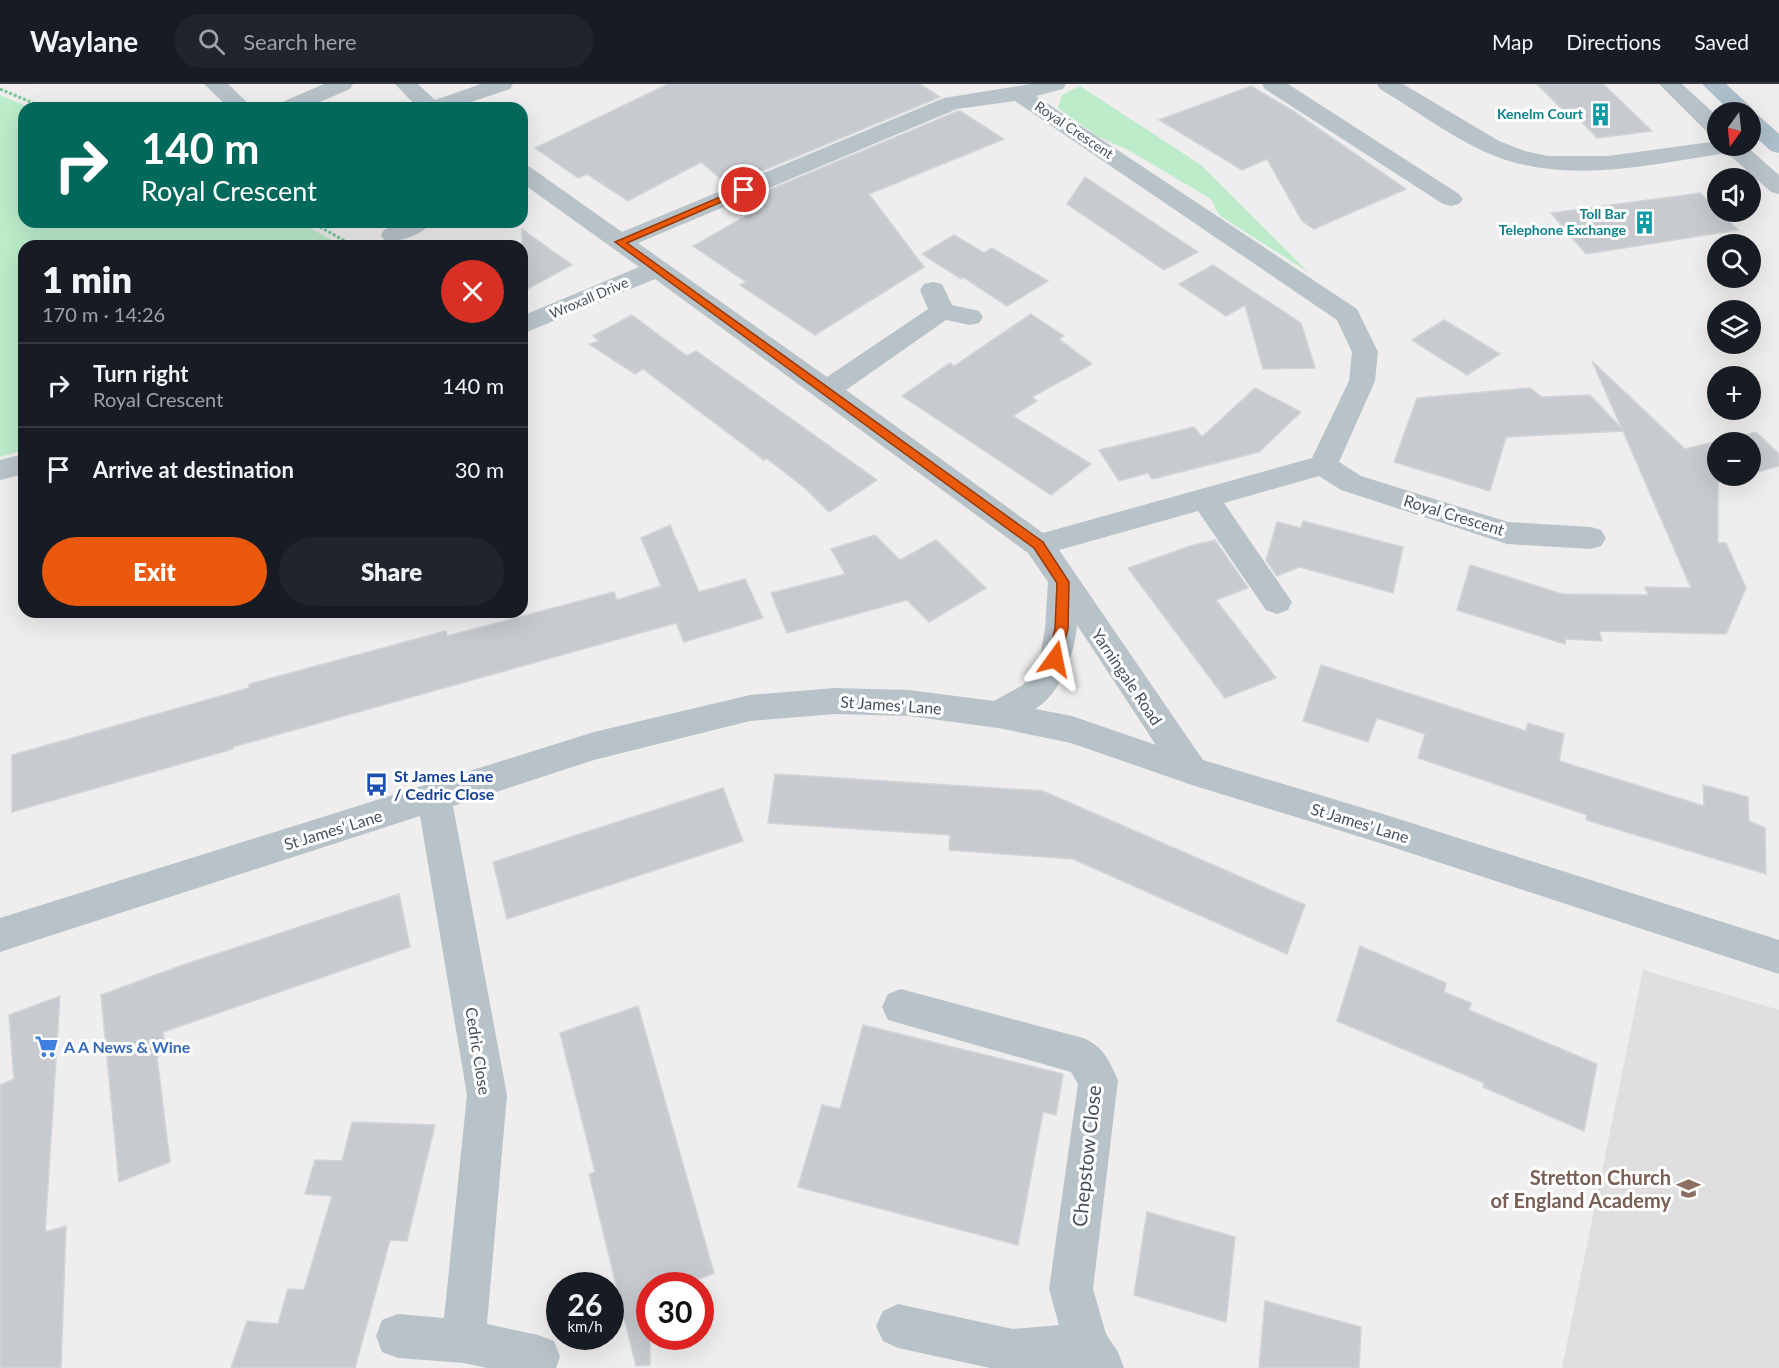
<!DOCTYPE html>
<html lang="en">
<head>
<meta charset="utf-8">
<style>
  :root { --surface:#171b24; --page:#20242c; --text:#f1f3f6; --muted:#9ea1a6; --line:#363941; --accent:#ea580c }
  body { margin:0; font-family:Lato,sans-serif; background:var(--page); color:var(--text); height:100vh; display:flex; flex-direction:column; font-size:22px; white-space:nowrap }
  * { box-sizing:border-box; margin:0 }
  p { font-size:20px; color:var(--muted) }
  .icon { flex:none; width:33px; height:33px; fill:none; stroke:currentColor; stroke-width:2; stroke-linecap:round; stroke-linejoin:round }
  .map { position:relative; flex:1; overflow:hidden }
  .panel { position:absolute; left:18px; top:156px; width:510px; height:378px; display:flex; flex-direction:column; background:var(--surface); border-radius:18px; box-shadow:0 6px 24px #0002 }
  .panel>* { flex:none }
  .hud { position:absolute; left:18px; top:18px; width:510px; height:126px; border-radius:18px; box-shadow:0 6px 24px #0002; background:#00695c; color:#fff; overflow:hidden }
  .needle { width:39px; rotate:195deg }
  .controls { position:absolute; left:1707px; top:18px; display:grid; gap:12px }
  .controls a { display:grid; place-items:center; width:54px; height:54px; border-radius:50%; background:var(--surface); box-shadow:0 6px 24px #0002; font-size:30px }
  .speed { position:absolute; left:546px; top:1188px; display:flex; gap:12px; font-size:30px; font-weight:700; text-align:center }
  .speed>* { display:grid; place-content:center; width:78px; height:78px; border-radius:50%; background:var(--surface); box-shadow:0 6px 24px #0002; line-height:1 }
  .speed small { font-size:15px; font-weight:400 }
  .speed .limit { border:9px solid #d22; background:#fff; color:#111 }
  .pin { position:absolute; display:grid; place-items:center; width:51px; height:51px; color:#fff; margin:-26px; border:3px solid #fff; border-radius:50%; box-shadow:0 2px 6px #0007 }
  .me { position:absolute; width:66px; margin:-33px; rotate:12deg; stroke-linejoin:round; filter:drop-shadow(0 0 4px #0008) }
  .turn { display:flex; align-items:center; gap:21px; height:126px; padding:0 24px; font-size:27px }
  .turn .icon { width:78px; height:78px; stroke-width:2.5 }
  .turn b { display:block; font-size:42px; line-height:51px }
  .round { display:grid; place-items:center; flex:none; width:63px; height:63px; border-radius:32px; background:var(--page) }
  .summary { display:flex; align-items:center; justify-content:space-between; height:102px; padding:0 24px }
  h1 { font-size:36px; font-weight:800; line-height:45px }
  .action { display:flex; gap:12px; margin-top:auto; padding:12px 24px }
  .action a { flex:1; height:69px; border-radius:36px; background:var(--accent); color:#fff; font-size:24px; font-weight:800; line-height:69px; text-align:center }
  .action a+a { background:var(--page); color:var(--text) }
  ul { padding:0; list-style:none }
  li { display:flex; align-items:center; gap:18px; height:84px; padding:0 24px; border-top:2px solid var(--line) }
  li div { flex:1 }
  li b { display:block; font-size:22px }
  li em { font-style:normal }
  header { display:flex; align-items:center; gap:36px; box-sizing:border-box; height:84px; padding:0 30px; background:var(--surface); border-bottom:2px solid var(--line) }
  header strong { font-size:28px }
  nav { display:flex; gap:33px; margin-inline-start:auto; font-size:21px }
  .search { width:420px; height:54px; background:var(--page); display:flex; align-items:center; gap:15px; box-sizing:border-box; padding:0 21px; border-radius:33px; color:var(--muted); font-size:22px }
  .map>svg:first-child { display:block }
  .education { fill:#e0dede }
  .green { fill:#bcecca }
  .building { fill:#c7cacf; stroke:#d1d4d8; stroke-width:1.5 }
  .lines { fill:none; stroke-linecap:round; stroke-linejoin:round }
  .path { stroke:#76c898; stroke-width:3; stroke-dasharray:3 2; stroke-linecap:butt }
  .minor { fill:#b8c3c9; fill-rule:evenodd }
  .major { fill:#adbfcb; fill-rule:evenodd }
  .route { fill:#ea580c; stroke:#983908; stroke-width:1.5 }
  .labels { text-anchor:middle; stroke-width:6; stroke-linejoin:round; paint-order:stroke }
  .far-culture-label { font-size:14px; font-weight:bold; fill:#0d838f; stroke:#fff; text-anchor:end }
  .far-street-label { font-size:14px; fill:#465259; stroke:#fff }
  .street-label { font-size:16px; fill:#465259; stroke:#fff }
  .transit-label { font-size:16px; font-weight:bold; fill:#164399; stroke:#fff; text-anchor:start }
  .shop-label { font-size:16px; font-weight:bold; fill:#366cbe; stroke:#fff; text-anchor:start }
  .near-street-label { font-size:20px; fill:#465259; stroke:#fff }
  .near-education-label { font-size:20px; font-weight:bold; fill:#785e54; stroke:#fff; text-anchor:end }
</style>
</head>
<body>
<header>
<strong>Waylane</strong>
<div class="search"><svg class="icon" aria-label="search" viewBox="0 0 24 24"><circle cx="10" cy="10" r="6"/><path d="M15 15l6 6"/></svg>Search here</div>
<nav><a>Map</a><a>Directions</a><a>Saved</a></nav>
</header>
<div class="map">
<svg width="1779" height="1284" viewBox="0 0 1779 1284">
  <rect width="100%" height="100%" fill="#efeded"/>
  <path class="education" d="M1643,886L1779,926V1284H1562Z"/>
  <path class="green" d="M1080,2L1201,81L1308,188L1219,131L1211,115L1130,67L1097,52L1058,24L1062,11Z
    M0,11L31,24H24V138H299L343,162H24V366L0,373Z"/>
  <path class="building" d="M668,0H920L940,13L728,101L701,78L628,117L587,90L578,94L535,64Z
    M1537,0H1603L1652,47L1597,54L1579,35L1573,36Z
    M1251,2L1293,27L1406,105L1314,145L1302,137L1267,75L1242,86L1159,36Z
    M958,27H960L1004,55L869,110L924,183L815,251L740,201L746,198L693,162L757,126L745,116Z
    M1085,93L1198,168L1164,186L1067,120Z
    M1700,109L1738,146L1586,170L1551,129Z
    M522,145L572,181L522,208Z
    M954,151L984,169L992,164L1048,197L1007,222L963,193L961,195L922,170Z
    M1213,181L1301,239L1315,284L1263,285L1245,221L1226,232L1179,200Z
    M1031,230L1064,252L1059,255L1092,280L1032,313L1037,317L1013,332L1091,380L1051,411L902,312L950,279L954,282Z
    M632,231L687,272L696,267L877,396L829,428L805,404L766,374L764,376L643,285L635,290L589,260L599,257L593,252Z
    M1444,236L1474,254L1500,270L1467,291L1412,256Z
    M1592,277L1685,365L1756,348L1779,370V382L1750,390V358H1718V392H1743L1718,398V459H1726L1746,504L1726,550L1599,547L1602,557L1566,555L1565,560L1457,526L1470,481L1562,510L1648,511L1645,503L1691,504L1623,347L1506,353L1490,407L1394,378L1417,314L1530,304L1542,313L1590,311L1622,345Z
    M1255,304L1301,328L1259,368L1157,394L1152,395L1148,389L1119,397L1099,366L1194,343L1202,353Z
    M1303,437L1403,463L1393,509L1300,483L1277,492L1266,476L1277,438L1301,444Z
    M670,441L699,508L745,495L763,534L684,558L676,539L233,663V665L12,728V671L249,604V600L446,547L447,552L614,508L617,516L661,502L641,454Z
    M875,451L900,476L936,456L986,504L929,538L907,516L787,549L771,509L845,490L831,465Z
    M1215,456L1248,504L1216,516L1276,594L1225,614L1128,484L1190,462Z
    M1321,581L1526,647L1528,639L1564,650L1559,677L1704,722L1703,701L1748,713L1749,737L1765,744L1766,790L1586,736L1587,731L1418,674L1425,650L1377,634L1368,658L1303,637Z
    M775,690L1043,707L1305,821L1287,870L1073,775L949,766L950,751L768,739Z
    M723,704L743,757L507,835L493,778Z
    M399,810L410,863L163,948L166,968L157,973L170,1078L119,1098L101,911L180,882Z
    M1360,862L1446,899L1444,908L1471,919L1469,926L1597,980L1584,1047L1483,1003L1484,999L1337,937Z
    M60,912L45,1148L66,1142L61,1284H0V1001L14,995L9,931Z
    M638,922L714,1189L681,1202H650V1281L636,1282L589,1090L595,1088L560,949Z
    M863,941L1063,990L1056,1031L1043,1028L1018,1161L798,1103L822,1021L840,1025Z
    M352,1038L435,1041L407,1157L390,1156L355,1284H231L247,1237L278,1240L288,1205L304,1206L332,1112L305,1110L315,1076L342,1077Z
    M1147,1128L1235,1153L1226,1238L1134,1211Z
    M1265,1217L1361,1243L1359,1284H1259Z"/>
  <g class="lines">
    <path class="path" d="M0,5L45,24
      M311,138L354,162"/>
    <path class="minor" d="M204,0H228L253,24H229Z
      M324,0H353L350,5L306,24H277L280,19Z
      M395,0H418L435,16L481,0H513L510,5L453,24H418Z
      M1031,0H1066L1063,5L1036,12L1357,225L1378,268L1375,297L1339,378L1361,392L1508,438L1591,443L1601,446L1606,454L1601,462L1591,465L1507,460L1341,406L1319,392L1224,419L1292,518L1288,526L1277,530L1266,526L1198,427L1059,466L1203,676L1383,730L1779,856V890L1383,760L1192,701L1071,659L998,644L909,632L835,630L750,637L594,676L453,722L507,1011L487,1240L538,1251L554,1257L560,1273L556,1284H487L464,1279L398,1274L382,1268L376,1252L382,1236L398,1230L444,1234L467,1011L420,732L0,868V834L594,648L750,611L835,604L909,606L994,617L1023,601L1040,573L1045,545L1048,498L1028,469L655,195L522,250V232L639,183L522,99V81L530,83L622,148L944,14ZM1015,17L1337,236L1352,268L1349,297L1312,374L1043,449L846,306L946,236L970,241L979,239L983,233L979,227L952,221L942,200L933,198L924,200L920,206L928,225L827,293L638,159L957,25ZM1077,541L1156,661L1072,632L1035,625C1060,611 1075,569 1077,541Z
      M1262,0H1288L1459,110L1463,115L1459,120L1451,122L1443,120L1265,5Z
      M1377,0H1403L1499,57L1525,67L1548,72H1608L1718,57V62H1746L1779,91V110L1771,108L1727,69C1646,81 1561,103 1483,67C1447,50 1414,25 1380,5Z
      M1659,0H1682L1718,33V53L1710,51Z
      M401,138H432C423,150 399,160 384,156L381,151L384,146Z
      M24,370V390L0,396V376Z
      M901,905L1083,954C1103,962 1109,976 1118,996L1093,1205L1106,1250L1118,1268L1124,1284H990L898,1264L883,1257L876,1242L883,1227L898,1220L1013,1245L1059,1241L1049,1205L1078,1000L1071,988L888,936L882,923L888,910Z"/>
    <path class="major" d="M1702,0H1726L1751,23L1754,28L1753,30L1758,31L1779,50V69L1771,67L1750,48V28H1731Z"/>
  </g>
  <path class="route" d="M741,104L749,106L627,159L1043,458L1069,498L1068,545L1059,579L1055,580L1048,575L1055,545L1057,499L1034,464L615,158Z"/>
  <defs>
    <symbol id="building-bare" viewBox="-9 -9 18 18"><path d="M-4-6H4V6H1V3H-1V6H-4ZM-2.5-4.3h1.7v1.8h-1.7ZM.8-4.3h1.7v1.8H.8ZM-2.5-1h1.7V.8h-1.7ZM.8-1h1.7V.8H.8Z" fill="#0f9aa8" stroke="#fff" stroke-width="2.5" paint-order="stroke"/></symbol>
    <symbol id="bus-bare" viewBox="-9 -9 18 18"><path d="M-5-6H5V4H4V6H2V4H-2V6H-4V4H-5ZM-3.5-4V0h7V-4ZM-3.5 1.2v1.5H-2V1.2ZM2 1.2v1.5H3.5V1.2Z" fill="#1a4fb4" stroke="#fff" stroke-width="2.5" paint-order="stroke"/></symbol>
    <symbol id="supermarket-bare" viewBox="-9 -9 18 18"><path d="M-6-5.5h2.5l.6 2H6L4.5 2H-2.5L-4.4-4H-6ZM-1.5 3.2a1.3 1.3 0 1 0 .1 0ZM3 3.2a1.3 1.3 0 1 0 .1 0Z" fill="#3f7fe0" stroke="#fff" stroke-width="2.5" paint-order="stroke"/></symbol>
    <symbol id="school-bare" viewBox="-9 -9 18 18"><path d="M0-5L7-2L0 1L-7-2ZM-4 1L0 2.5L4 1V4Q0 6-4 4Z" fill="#8d6e63" stroke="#fff" stroke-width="2.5" paint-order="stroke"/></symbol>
  </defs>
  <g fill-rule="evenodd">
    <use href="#building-bare" x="1584" y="14" width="33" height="33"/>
    <use href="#building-bare" x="1628" y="122" width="33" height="33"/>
    <use href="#bus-bare" x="360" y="684" width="33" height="33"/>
    <use href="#supermarket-bare" x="30" y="946" width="33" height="33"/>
    <use href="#school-bare" x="1672" y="1088" width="33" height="33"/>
  </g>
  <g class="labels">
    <g class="far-culture-label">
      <text x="1583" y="35">Kenelm Court</text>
      <text x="1626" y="135">Toll Bar<tspan x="1626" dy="16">Telephone Exchange</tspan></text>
    </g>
    <g class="far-street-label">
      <text transform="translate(1074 46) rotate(34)" y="5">Royal Crescent</text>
      <text transform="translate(589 214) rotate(-23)" y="5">Wroxall Drive</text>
    </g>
    <g class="street-label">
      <text transform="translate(1454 431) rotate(17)" y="6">Royal Crescent</text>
      <text transform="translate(1127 593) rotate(56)" y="6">Yarningale Road</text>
      <text transform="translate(891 621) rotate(4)" y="6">St James' Lane</text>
      <text transform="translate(1360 739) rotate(17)" y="6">St James' Lane</text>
      <text transform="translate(333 746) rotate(-17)" y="6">St James' Lane</text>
      <text transform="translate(478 967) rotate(81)" y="6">Cedric Close</text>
    </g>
    <g class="transit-label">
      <text x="394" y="698">St James Lane<tspan x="394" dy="18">/ Cedric Close</tspan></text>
    </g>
    <g class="shop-label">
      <text x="64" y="969">A A News &amp; Wine</text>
    </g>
    <g class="near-street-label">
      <text transform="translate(1087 1072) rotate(-84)" y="7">Chepstow Close</text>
    </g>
    <g class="near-education-label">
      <text x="1671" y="1101">Stretton Church<tspan x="1671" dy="23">of England Academy</tspan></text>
    </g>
  </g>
</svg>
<div class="controls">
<a><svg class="needle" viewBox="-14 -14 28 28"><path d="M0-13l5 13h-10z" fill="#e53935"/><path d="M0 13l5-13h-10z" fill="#9ea1a6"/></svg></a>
<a><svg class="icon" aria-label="sound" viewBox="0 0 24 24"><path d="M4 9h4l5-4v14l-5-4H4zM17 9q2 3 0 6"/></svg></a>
<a><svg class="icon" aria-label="search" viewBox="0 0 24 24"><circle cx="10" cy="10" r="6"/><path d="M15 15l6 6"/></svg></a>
<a><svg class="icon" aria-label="layers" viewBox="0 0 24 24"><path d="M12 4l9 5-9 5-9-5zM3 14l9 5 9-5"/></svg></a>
<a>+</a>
<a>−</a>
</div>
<div class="speed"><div>26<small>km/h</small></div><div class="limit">30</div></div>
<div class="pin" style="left:744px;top:106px;background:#d93025"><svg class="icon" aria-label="arrive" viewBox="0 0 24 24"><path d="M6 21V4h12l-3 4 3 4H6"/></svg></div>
<svg class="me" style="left:1055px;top:575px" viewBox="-20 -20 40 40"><path d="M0-17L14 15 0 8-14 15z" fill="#ea580c" stroke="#fff" stroke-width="4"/></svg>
<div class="hud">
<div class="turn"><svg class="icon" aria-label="right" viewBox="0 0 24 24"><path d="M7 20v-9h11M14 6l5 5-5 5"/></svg><div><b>140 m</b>Royal Crescent</div></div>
</div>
<section class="panel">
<div class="summary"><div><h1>1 min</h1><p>170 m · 14:26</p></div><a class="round" style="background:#d93025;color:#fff"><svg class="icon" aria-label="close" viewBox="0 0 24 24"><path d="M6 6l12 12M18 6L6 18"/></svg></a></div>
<ul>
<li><svg class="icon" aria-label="right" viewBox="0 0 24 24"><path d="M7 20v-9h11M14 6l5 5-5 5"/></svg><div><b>Turn right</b><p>Royal Crescent</p></div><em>140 m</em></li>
<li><svg class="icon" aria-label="arrive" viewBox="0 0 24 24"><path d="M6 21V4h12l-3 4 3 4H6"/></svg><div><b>Arrive at destination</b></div><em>30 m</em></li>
</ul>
<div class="action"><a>Exit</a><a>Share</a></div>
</section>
</div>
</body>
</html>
